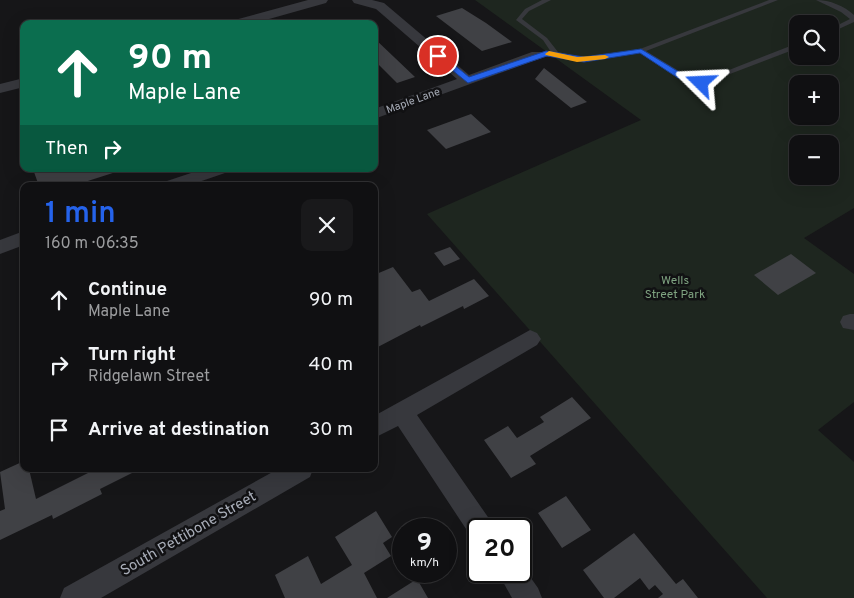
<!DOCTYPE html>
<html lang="en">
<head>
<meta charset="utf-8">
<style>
  :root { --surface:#101012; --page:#19191b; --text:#f1f3f6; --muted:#9c9d9f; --line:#303032; --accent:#2563eb }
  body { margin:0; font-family:Overpass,sans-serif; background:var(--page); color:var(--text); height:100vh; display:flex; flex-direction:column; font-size:19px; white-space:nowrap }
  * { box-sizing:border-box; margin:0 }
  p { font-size:16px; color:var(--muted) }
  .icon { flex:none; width:28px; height:28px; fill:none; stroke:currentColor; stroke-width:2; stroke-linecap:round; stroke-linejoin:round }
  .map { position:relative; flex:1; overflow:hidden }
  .sheet { position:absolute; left:20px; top:182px; width:358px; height:290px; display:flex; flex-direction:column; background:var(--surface); border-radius:10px; box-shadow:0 5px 20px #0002,0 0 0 1px var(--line) }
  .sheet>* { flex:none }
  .top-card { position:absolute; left:20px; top:20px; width:358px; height:152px; border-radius:10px; box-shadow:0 5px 20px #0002,0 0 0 1px var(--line); background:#0b6e4f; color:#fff; overflow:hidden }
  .tools { position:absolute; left:789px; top:15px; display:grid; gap:10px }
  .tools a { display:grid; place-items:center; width:50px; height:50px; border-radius:10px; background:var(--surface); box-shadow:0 5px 20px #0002,0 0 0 1px var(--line); font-size:25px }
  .speed { position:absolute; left:392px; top:518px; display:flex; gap:10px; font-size:25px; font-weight:700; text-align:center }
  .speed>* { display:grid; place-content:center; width:65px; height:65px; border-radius:50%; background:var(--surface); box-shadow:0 5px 20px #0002,0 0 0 1px var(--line); line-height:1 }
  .speed small { font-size:12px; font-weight:400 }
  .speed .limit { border:2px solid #111; border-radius:8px; background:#fff; color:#111 }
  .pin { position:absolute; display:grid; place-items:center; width:42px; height:42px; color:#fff; margin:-21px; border:2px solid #fff; border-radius:50%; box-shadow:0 1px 5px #0007 }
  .me { position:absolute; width:55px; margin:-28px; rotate:291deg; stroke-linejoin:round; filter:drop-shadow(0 0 4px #0008) }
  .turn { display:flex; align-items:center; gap:18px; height:105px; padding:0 25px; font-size:22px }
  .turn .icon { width:65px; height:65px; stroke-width:2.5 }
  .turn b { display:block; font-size:35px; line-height:42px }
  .then { display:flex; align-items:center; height:48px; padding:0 25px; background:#0003; gap:10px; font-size:19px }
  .round { display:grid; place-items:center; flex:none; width:52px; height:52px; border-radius:10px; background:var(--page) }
  .headline { display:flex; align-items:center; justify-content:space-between; height:85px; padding:0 25px }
  h1 { font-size:30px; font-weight:600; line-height:38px; color:var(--accent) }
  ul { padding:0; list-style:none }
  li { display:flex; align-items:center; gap:15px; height:65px; padding:0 25px }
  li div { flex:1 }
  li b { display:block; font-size:19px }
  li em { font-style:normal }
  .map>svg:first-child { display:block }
  .green { fill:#1e261f; fill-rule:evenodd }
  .building { fill:#404145 }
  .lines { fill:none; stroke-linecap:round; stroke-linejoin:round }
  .service { fill:#37383d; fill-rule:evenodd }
  .minor { fill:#37383d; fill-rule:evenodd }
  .route { fill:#2563eb; stroke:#184099 }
  .slow { fill:#f59e0b }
  .labels { text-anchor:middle; stroke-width:5; stroke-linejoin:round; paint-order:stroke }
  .far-street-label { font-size:11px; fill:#a8adb8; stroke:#111113 }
  .park-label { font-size:12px; fill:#7fa381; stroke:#111113 }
  .near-street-label { font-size:15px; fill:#a8adb8; stroke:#111113 }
</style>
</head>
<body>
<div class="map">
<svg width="854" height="598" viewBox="0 0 854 598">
  <rect width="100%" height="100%" fill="#161618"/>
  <path class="green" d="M475,0H854V208L804,238L854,274V402L818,430L854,462V598H767L427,214L641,120ZM798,24H830V56H798ZM798,84H830V116H798ZM798,144H830V176H798Z"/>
  <path class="building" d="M462,8L486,23L512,42L482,51L436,16Z
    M374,38L415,77L397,83L374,60Z
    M544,68L587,102L571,108L535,79Z
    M471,114L491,132L446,149L427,130Z
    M45,169H115L116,172L72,186H39L34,172Z
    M450,247L460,259L444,266L434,253Z
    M791,254L816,273L778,295L754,275Z
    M393,267L412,292L420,289L429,301L474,279L489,296L464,309L463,306L421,327L420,325L374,349V275Z
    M572,397L591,418L530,456L536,464L511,478L484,440L508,426L517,438L544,422L540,417Z
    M24,461V469H29L36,499L96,469H140L100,489L102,494L53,519L52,515L0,540V511L5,509L0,472Z
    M566,496L591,530L562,548L538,513Z
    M376,511L392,537L383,543L391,556L364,573L377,598H285L275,575L308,556L321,584L352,565L335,537Z
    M634,533L676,584L683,579L698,598H658L663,594L655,585L649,590L640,578L614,598H604L583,570Z
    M417,579L428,598H387Z"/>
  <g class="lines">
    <path class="service" d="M542,0H551L529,11L522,19L547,38L558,52L584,58L640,49L769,0H778L646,51L684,74L701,81L798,43V48L701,85L678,78L640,53L584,62L556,56L537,57L534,55L535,54L551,52L543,40L516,20L525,9Z
      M816,0C830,0 844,6 854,15V22L830,33V29L850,19L841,12Z"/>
    <path class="minor" d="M308,0H328L326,3L251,24H230L231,21Z
      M352,0H372L384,3L469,75L532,52H542L544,55L542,58L374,119V109L457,79L376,9L354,3Z
      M24,78V87L0,93V84Z
      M203,169H227L225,173L187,186H161L164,182Z
      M24,231V245L0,254V240Z
      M850,314H854V330L843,328L840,322L843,316Z
      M530,330L537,333L541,339L537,345L417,415L490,520L494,529H479V541L472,538L398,426L374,438V416Z
      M278,469H313L310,477L101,598H60L64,588Z
      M521,564L538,588L542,598H512L497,571H521Z"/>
  </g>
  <path class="route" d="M641,49L684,75L705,83L701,86L678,78L640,53L584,62L547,56L468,83L435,56L441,54L469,77L546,51L584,57Z"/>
  <path class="slow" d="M549,51L577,57L605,55L609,57L605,59L577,62L546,55L545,54Z"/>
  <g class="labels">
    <g class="far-street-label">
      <text transform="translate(413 100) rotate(-20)" y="4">Maple Lane</text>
    </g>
    <g class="park-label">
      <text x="675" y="284">Wells<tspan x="675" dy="14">Street Park</tspan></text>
    </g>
    <g class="near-street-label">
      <text transform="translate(188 533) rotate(-30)" y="5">South Pettibone Street</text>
    </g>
  </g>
</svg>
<div class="tools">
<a><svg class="icon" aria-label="search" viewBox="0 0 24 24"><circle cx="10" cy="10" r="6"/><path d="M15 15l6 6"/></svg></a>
<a>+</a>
<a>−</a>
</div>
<div class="speed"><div>9<small>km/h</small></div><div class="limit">20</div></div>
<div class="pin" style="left:438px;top:56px;background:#d93025"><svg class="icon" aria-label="arrive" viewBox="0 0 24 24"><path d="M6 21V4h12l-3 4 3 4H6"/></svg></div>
<svg class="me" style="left:701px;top:83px" viewBox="-20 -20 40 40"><path d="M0-17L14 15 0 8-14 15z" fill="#2563eb" stroke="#fff" stroke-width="4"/></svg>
<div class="top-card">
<div class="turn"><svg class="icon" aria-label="ahead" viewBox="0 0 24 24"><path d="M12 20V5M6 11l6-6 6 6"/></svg><div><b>90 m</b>Maple Lane</div></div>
<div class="then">Then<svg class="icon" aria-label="right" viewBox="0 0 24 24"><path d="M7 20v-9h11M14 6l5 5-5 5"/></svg></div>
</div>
<section class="sheet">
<div class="headline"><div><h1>1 min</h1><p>160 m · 06:35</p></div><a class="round"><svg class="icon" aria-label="close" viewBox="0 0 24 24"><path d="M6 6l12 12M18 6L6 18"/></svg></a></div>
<ul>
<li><svg class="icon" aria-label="ahead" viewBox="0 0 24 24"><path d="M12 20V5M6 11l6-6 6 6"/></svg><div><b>Continue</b><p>Maple Lane</p></div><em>90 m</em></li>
<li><svg class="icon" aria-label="right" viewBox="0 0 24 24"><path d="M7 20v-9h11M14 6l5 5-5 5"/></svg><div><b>Turn right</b><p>Ridgelawn Street</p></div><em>40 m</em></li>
<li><svg class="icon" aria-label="arrive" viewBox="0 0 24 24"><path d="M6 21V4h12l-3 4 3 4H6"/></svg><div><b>Arrive at destination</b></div><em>30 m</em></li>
</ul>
</section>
</div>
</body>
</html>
